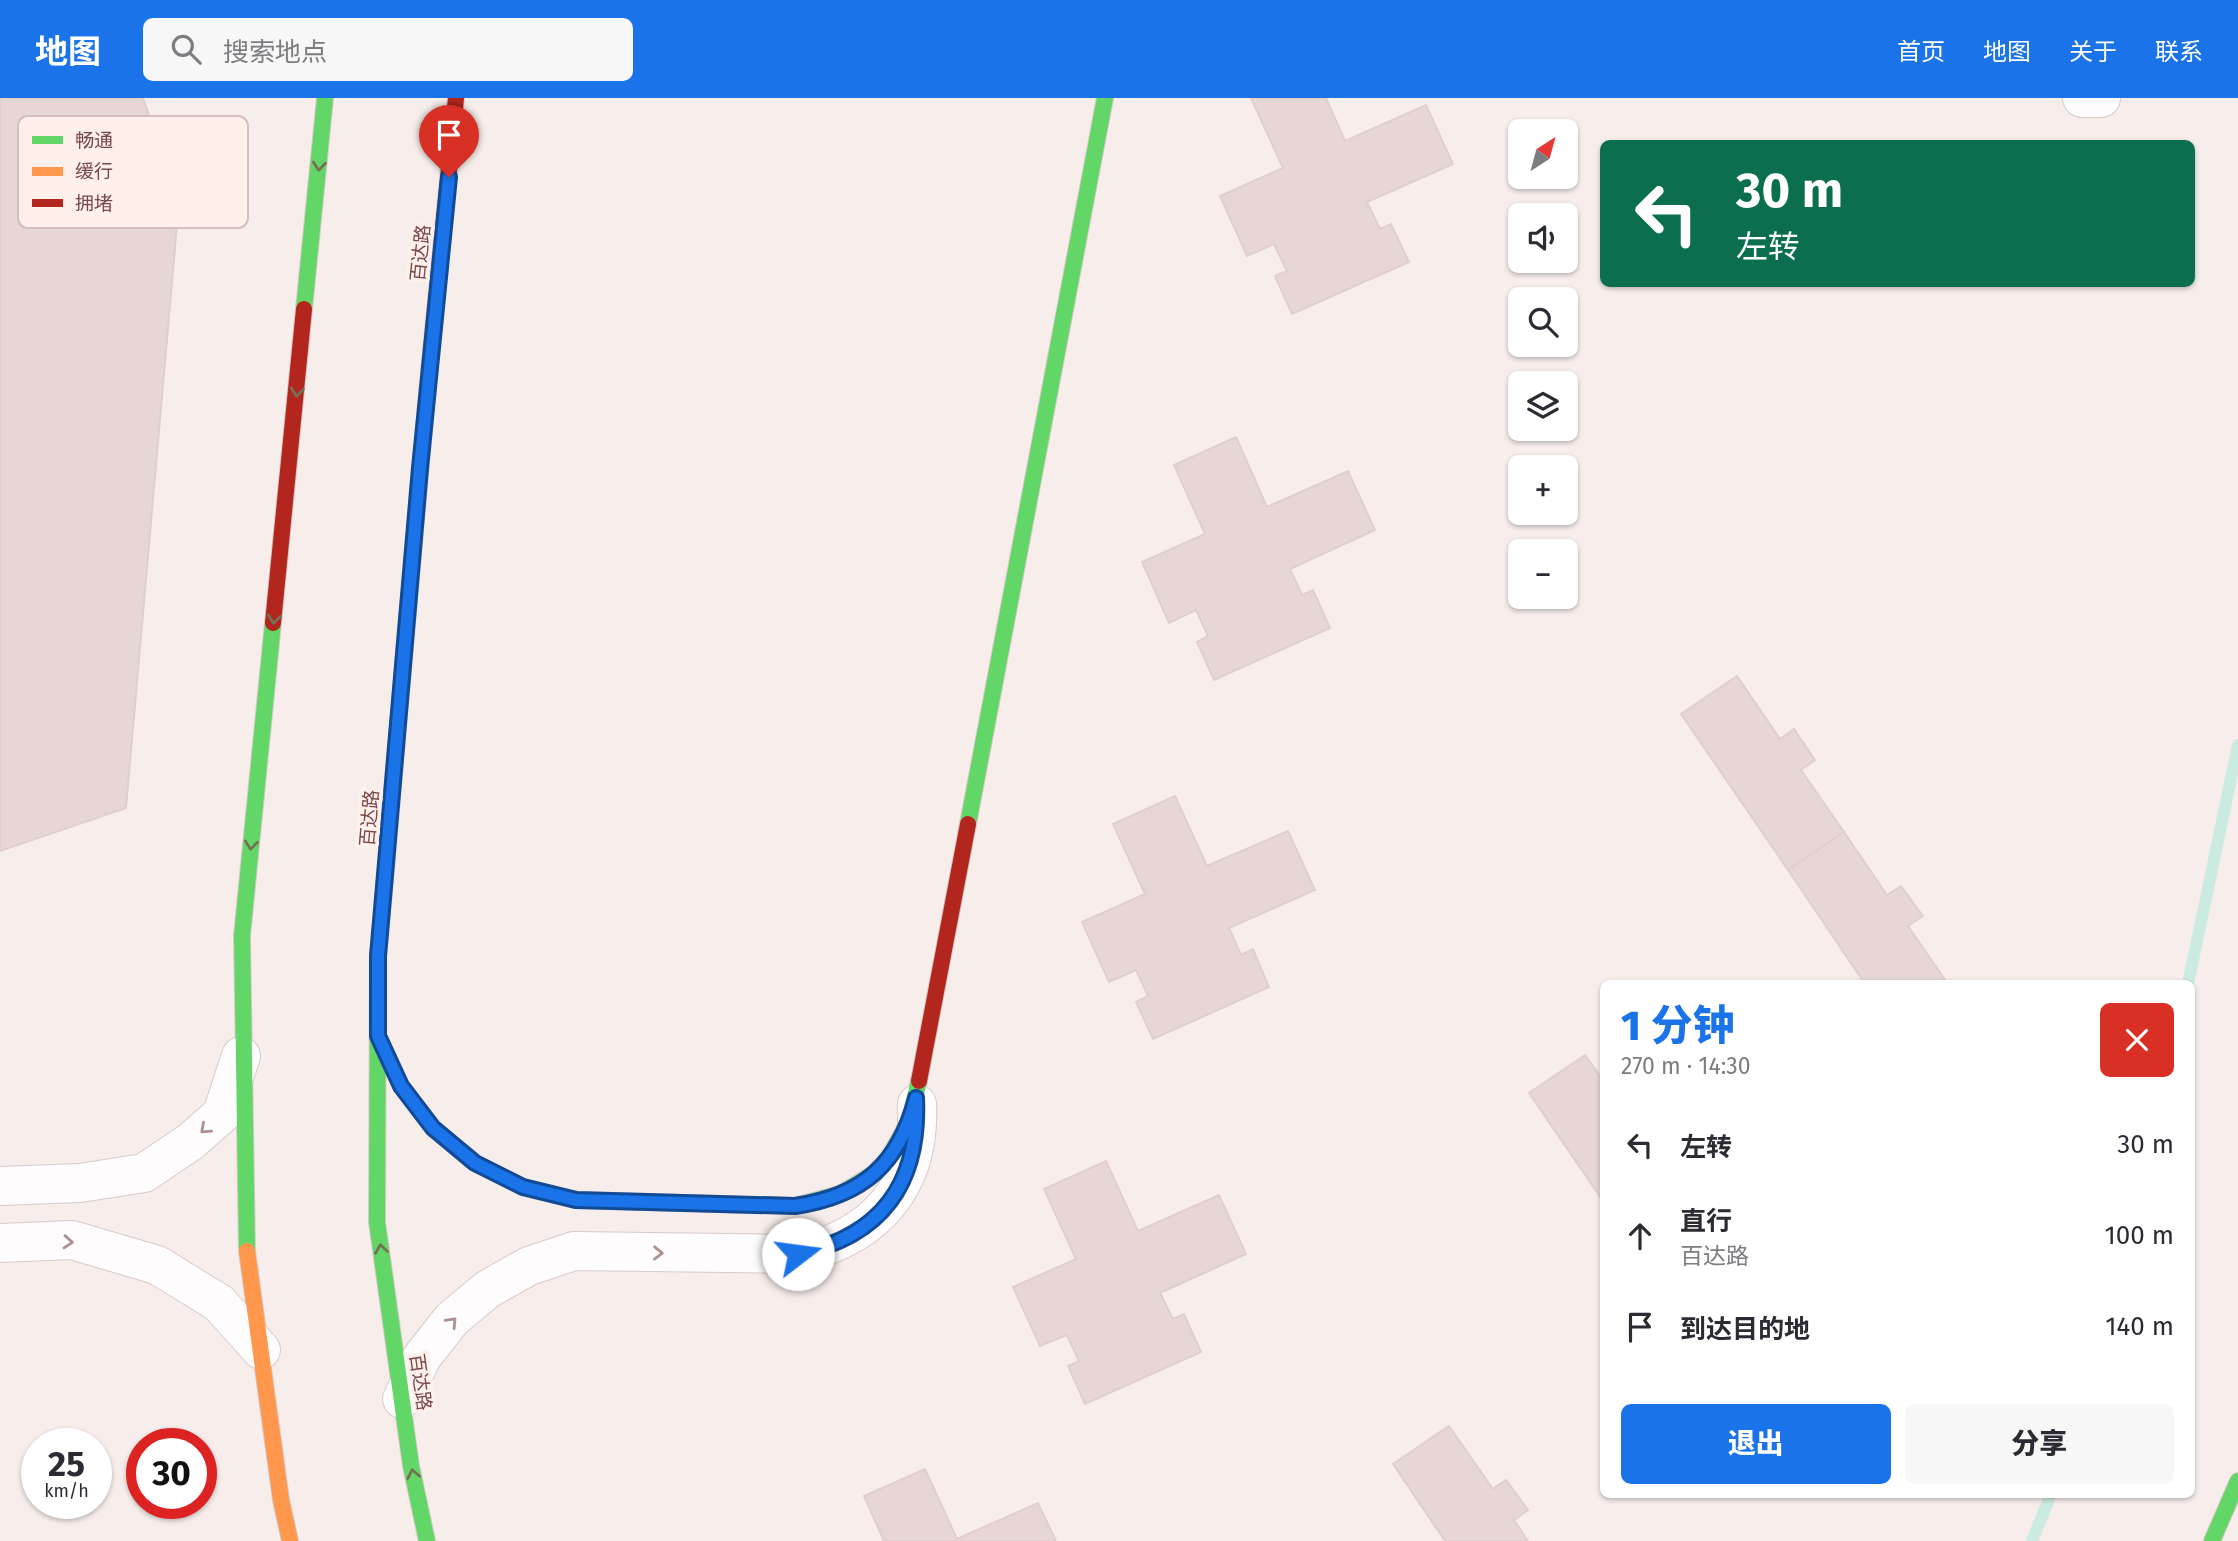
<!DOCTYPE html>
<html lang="zh">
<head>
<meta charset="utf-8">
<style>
  :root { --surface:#fff; --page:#f7f7f7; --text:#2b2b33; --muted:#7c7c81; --accent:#1a73e8 }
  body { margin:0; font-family:"Fira Sans","Noto Sans SC",sans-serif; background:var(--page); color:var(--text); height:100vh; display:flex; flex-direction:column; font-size:26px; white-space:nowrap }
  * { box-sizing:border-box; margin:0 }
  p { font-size:23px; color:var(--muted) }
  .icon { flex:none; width:38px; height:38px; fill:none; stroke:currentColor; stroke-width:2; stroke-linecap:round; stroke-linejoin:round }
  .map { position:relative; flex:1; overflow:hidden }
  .drawer { position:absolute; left:1600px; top:882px; width:595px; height:518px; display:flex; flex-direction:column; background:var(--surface); border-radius:10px; box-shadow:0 2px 5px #0004 }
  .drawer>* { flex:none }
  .banner { position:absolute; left:1600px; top:42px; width:595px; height:147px; border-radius:10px; box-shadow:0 2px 5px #0004; background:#0b6e4f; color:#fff; overflow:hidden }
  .needle { width:46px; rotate:36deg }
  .tools { position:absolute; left:1508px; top:21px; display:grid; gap:14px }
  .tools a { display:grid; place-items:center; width:70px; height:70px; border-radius:10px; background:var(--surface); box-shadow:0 2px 5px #0004; font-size:35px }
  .speed { position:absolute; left:21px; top:1330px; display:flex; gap:14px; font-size:35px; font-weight:700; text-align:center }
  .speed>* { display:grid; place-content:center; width:91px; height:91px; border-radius:50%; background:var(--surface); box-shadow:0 2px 5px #0004; line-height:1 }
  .speed small { font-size:18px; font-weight:400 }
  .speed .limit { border:10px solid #d22; background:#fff; color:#111 }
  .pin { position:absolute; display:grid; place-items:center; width:60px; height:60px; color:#fff; margin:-72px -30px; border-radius:50% 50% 50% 0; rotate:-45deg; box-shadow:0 0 7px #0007 }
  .pin .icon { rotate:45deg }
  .me { position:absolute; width:77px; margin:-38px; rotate:75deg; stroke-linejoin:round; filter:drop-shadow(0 0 5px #0008) }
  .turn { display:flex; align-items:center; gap:24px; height:147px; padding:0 21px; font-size:32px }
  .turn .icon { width:91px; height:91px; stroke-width:2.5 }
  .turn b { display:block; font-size:49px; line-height:60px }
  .round { display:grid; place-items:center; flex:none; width:74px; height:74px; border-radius:10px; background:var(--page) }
  .overview { display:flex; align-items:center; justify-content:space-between; height:119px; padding:0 21px }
  h1 { font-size:42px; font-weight:800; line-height:52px; color:var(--accent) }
  .action { display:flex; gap:14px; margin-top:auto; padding:14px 21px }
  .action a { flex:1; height:80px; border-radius:10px; background:var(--accent); color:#fff; font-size:28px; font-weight:800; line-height:80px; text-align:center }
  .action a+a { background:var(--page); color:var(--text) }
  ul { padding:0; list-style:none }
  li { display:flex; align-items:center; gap:21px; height:91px; padding:0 21px }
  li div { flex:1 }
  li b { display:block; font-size:26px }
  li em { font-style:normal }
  header { display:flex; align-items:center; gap:42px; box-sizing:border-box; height:98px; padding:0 35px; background:var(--accent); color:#fff }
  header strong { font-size:33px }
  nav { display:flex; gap:38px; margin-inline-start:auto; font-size:24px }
  .search { width:490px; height:63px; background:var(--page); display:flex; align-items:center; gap:18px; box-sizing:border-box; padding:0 24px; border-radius:10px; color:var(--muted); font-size:26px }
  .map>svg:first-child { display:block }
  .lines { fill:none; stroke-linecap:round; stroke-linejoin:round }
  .stream { stroke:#cbeae0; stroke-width:12 }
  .building { fill:#e6d6d5; stroke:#e1cecd; stroke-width:2 }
  .street-casing { stroke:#d8cac9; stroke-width:40 }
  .fast-casing { stroke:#d7c9c7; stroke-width:18 }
  .slow-casing { stroke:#d7c9c7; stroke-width:18 }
  .jam-casing { stroke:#d7c9c7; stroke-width:18 }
  .street { stroke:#fefcfc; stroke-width:38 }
  .fast { stroke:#63d668; stroke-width:16 }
  .slow { stroke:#ff974d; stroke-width:16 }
  .jam { stroke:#b3261e; stroke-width:16 }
  .oneway { stroke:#727354 }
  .oneway2 { stroke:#ae9092 }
  .route-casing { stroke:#114b97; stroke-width:18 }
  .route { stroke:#1a73e8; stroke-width:12 }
  .labels { text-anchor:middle; stroke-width:7; stroke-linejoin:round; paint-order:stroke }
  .street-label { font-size:19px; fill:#78484b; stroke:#fff0ec }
  .key { fill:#fff0ec; stroke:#d6bebc; stroke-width:2 }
  .key-label { font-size:19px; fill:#78484b }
</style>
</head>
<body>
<header>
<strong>地图</strong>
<div class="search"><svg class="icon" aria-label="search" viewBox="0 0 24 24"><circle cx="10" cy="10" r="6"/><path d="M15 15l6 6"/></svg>搜索地点</div>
<nav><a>首页</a><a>地图</a><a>关于</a><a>联系</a></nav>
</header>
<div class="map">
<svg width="2238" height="1443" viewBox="0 0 2238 1443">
  <rect width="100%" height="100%" fill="#f7eeeb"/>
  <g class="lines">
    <path class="stream" d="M2188,886L2238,647
      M2032,1443L2051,1396"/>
  </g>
  <path class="building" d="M0,0H143L179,104L126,710L0,753Z
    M1251,0H1326L1345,43L1426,7L1453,66L1367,104L1380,131L1391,126L1409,164L1292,216L1275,178L1287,173L1274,146L1247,158L1220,98L1283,70Z
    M1236,339L1267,409L1348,373L1375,432L1290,471L1302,497L1313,492L1330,530L1214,582L1197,544L1208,538L1196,512L1169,525L1142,464L1205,436L1174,367Z
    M1737,578L1780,641L1794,631L1815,662L1801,672L1844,734L1788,772L1681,616Z
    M1175,698L1207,768L1288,733L1315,792L1229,830L1241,857L1253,851L1269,889L1153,941L1136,904L1148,898L1136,872L1109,884L1082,824L1145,796L1113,726Z
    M1844,734L1887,797L1901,788L1923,818L1908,828L1948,886H1865L1788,772Z
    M1585,957L1603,982V1103L1529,995Z
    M1106,1063L1138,1133L1219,1097L1246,1156L1160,1195L1173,1221L1184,1216L1201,1254L1085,1306L1068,1268L1079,1263L1067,1237L1040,1248L1013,1189L1076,1161L1044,1091Z
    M1449,1328L1493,1391L1506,1382L1528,1412L1514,1422L1528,1443H1445L1393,1366Z
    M925,1371L957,1441L1038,1405L1056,1443H884L864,1398Z"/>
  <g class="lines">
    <defs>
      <path id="street" d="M2082,0H2101
        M0,1088L80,1085L144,1075L190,1044L222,1016L241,958
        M0,1145L72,1142L157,1167L219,1205L261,1252
        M402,1301L422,1259L452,1221L488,1191L529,1168L574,1153L798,1156C876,1139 921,1087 917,1006"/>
      <path id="fast" d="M304,211L325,0
        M968,726L1105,0
        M383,804L378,858L377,1124L411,1368L427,1443
        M378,938L401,988L433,1030L475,1065L523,1089L576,1102L795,1108L840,1096L875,1075L888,1061L909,1023L919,983
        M247,1153L242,838L273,525
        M2212,1443L2238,1383"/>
      <path id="slow" d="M407,524L429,274
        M247,1153L281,1402L290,1443"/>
      <path id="jam" d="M429,274L456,0
        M273,525L304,211
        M383,804L407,524
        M919,983L968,726"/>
    </defs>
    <use href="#street" class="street-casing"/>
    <use href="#fast" class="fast-casing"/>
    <use href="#slow" class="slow-casing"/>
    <use href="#jam" class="jam-casing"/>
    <use href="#street" class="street"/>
    <use href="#fast" class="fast"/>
    <use href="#slow" class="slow"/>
    <use href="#jam" class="jam"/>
  </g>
  <defs><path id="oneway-chevron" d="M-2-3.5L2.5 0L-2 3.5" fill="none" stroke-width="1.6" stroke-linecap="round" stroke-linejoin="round" transform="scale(1.75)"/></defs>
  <g class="oneway">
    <use href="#oneway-chevron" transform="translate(319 68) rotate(96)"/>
    <use href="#oneway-chevron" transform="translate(297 294) rotate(96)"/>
    <use href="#oneway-chevron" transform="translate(274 521) rotate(96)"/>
    <use href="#oneway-chevron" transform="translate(251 747) rotate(96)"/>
    <use href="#oneway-chevron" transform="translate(381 1151) rotate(-98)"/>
    <use href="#oneway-chevron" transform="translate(413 1376) rotate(-101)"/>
  </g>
  <g class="oneway2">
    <use href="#oneway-chevron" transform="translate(205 1031) rotate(138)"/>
    <use href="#oneway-chevron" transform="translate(68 1144) rotate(4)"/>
    <use href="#oneway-chevron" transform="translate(658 1155) rotate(1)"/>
    <use href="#oneway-chevron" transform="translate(452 1224) rotate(-47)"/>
  </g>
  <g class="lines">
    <defs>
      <path id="route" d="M449,79L420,370L378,858V938L401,988L433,1030L475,1065L523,1089L576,1102L795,1108C863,1098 899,1066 916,1000C920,1085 882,1138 798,1156"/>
    </defs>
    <use href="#route" class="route-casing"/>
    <use href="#route" class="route"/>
  </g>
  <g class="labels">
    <g class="street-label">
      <text transform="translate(420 155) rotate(-84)" y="7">百达路</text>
      <text transform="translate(369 720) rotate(-85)" y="7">百达路</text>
      <text transform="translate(421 1284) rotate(82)" y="7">百达路</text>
    </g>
  </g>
  <rect x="18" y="18" width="230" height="112" rx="10" class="key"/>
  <rect x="32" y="38" width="31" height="8" fill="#63d668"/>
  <rect x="32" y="69" width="31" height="9" fill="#ff974d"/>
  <rect x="32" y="101" width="31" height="8" fill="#b3261e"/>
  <g class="key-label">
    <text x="75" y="49">畅通</text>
    <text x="75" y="80">缓行</text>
    <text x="75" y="112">拥堵</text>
  </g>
</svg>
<div class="tools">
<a><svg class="needle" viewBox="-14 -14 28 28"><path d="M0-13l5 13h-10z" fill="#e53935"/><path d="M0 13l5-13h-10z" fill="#7c7c81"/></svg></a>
<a><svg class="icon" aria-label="sound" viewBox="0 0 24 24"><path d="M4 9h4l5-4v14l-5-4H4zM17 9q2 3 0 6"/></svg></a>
<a><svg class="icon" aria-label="search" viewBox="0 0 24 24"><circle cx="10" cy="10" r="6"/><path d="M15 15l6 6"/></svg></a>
<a><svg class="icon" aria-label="layers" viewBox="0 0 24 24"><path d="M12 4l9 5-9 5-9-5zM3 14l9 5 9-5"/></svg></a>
<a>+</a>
<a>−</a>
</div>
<div class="speed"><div>25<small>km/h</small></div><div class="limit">30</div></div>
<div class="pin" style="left:449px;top:79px;background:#d93025"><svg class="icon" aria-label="arrive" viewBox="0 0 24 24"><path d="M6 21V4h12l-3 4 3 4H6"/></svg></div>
<svg class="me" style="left:798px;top:1156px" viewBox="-20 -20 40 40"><circle r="19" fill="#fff"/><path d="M0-13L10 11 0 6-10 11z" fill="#1a73e8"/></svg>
<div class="banner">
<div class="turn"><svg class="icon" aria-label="left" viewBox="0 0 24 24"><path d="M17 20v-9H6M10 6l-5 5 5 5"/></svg><div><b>30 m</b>左转</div></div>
</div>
<section class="drawer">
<div class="overview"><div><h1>1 分钟</h1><p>270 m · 14:30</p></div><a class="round" style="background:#d93025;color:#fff"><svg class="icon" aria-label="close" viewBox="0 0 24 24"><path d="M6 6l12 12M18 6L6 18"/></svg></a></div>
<ul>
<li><svg class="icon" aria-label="left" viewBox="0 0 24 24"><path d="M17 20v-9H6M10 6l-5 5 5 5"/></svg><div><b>左转</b></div><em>30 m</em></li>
<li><svg class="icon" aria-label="ahead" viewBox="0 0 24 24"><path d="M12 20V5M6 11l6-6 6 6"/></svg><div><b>直行</b><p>百达路</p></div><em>100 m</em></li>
<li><svg class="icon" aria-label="arrive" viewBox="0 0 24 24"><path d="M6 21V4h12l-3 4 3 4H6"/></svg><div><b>到达目的地</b></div><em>140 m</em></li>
</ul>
<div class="action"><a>退出</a><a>分享</a></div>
</section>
</div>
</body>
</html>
